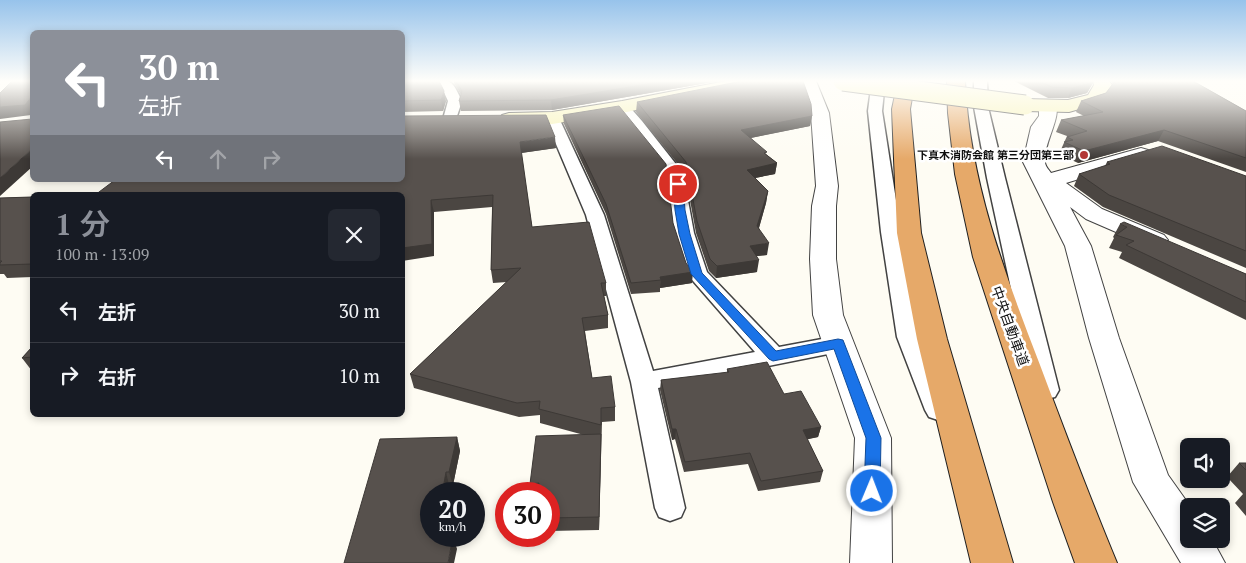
<!DOCTYPE html>
<html lang="ja">
<head>
<meta charset="utf-8">
<style>
  :root { --surface:#171b24; --page:#242831; --text:#f1f3f6; --muted:#9ea1a6; --line:#363941; --accent:#8c9099 }
  body { margin:0; font-family:"PT Serif","Noto Sans JP",serif; background:var(--page); color:var(--text); height:100vh; display:flex; flex-direction:column; font-size:19px; white-space:nowrap }
  * { box-sizing:border-box; margin:0 }
  p { font-size:16px; color:var(--muted) }
  .icon { flex:none; width:28px; height:28px; fill:none; stroke:currentColor; stroke-width:2; stroke-linecap:round; stroke-linejoin:round }
  .map { position:relative; flex:1; overflow:hidden }
  .sheet { position:absolute; left:30px; top:192px; width:375px; height:225px; display:flex; flex-direction:column; background:var(--surface); border-radius:8px; box-shadow:0 2px 8px #0003 }
  .sheet>* { flex:none }
  .hud { position:absolute; left:30px; top:30px; width:375px; height:152px; border-radius:8px; box-shadow:0 2px 8px #0003; background:#8c9099; color:#fff; overflow:hidden }
  .controls { position:absolute; left:1180px; top:438px; display:grid; gap:10px }
  .controls a { display:grid; place-items:center; width:50px; height:50px; border-radius:8px; background:var(--surface); box-shadow:0 2px 8px #0003; font-size:25px }
  .speed { position:absolute; left:420px; top:482px; display:flex; gap:10px; font-size:25px; font-weight:700; text-align:center }
  .speed>* { display:grid; place-content:center; width:65px; height:65px; border-radius:50%; background:var(--surface); box-shadow:0 2px 8px #0003; line-height:1 }
  .speed small { font-size:12px; font-weight:400 }
  .speed .limit { border:8px solid #d22; background:#fff; color:#111 }
  .pin { position:absolute; display:grid; place-items:center; width:42px; height:42px; color:#fff; margin:-21px; border:2px solid #fff; border-radius:50%; box-shadow:0 1px 5px #0007 }
  .me { position:absolute; width:55px; margin:-28px; rotate:1deg; stroke-linejoin:round; filter:drop-shadow(0 0 4px #0008) }
  .turn { display:flex; align-items:center; gap:18px; height:105px; padding:0 25px; font-size:22px }
  .turn .icon { width:65px; height:65px; stroke-width:2.5 }
  .turn b { display:block; font-size:35px; line-height:42px }
  .lanes { display:flex; align-items:center; height:48px; padding:0 25px; background:#0003; justify-content:center; gap:25px; direction:ltr }
  .lanes .off { opacity:.35 }
  .round { display:grid; place-items:center; flex:none; width:52px; height:52px; border-radius:8px; background:var(--page) }
  .overview { display:flex; align-items:center; justify-content:space-between; height:85px; padding:0 25px }
  h1 { font-size:30px; font-weight:600; line-height:38px; color:var(--accent) }
  ul { padding:0; list-style:none }
  li { display:flex; align-items:center; gap:15px; height:65px; padding:0 25px; border-top:1px solid var(--line) }
  li div { flex:1 }
  li b { display:block; font-size:19px }
  li em { font-style:normal }
  .map>svg:first-child { display:block }
  .lines { fill:none; stroke-linecap:round; stroke-linejoin:round }
  .lane-casing { stroke:#424242; stroke-width:3 }
  .street-casing { stroke:#424242; stroke-width:2 }
  .secondary-casing { stroke:#313131; stroke-width:2 }
  .highway-casing { stroke:#202020; stroke-width:2 }
  .lane { fill:#fff; fill-rule:evenodd }
  .street { fill:#fff; fill-rule:evenodd }
  .secondary { fill:#f7f3b5; fill-rule:evenodd }
  .highway { fill:#e6a969; fill-rule:evenodd }
  .secondary-bridge-casing { stroke:#313131; stroke-width:21; stroke-linecap:butt }
  .secondary-bridge { stroke:#f7f3b5; stroke-width:19 }
  .wall { fill:#4b4642 }
  .shaded-wall { fill:#3d3936 }
  .building { fill:#57514d; stroke:#3d3936 }
  .route { fill:#1a73e8; stroke:#114b97 }
  .poi-dot { fill:#b23635; stroke:#fff; stroke-width:2 }
  .labels { text-anchor:middle; stroke-width:5; stroke-linejoin:round; paint-order:stroke }
  .far-poi-label { font-size:11px; font-weight:bold; fill:#0f0f0f; stroke:#fff; text-anchor:end }
  .street-label { font-size:14px; fill:#0f0f0f; stroke:#fff }
</style>
</head>
<body>
<div class="map">
<svg width="1246" height="563" viewBox="0 0 1246 563">
  <rect width="100%" height="100%" fill="#fefcf3"/>
  <g class="lines">
    <defs>
      <path id="lane" d="M427,81C451,78 452,80 462,101L455,122H445L443,119L448,101L442,88L429,84Z
        M872,81H885L882,111L901,232L921,337L951,410L947,417L938,420L929,417L925,410L897,337L881,232L868,111Z
        M974,81H987L988,107L1005,178L1059,390L1055,397L1046,399L1037,397L1033,390L987,178L974,107Z
        M622,103L627,104L642,121L683,173L694,233L707,272L779,347L838,336L846,338L850,344L846,350L838,352L658,388L685,508L681,517L670,521L659,517L655,508L631,382L586,215L545,118L547,115H557L559,118L604,215L653,371L755,352L687,274L674,233L667,173L615,107L617,104Z"/>
      <path id="street" d="M800,81H816L829,113L838,186L836,206V259L843,315L891,438L892,563H850L855,438L813,315L810,259L812,206L816,186L811,113Z
        M1048,101L1055,103C1063,115 1042,146 1045,162C1045,166 1049,170 1051,173L1141,148L1148,150L1151,154L1148,158L1066,183L1102,209L1164,235L1168,240L1164,245L1155,248L1146,245L1086,219L1070,207L1091,246L1119,338L1168,475L1190,506L1189,539H1212L1225,563H1181L1133,482L1089,338L1065,246L1023,162L1031,127L1039,116V107L1041,103Z"/>
      <path id="secondary" d="M726,81H758L755,85L749,86L622,113L552,124L509,125L502,123L499,119L502,115L509,113L552,112L622,101Z
        M1093,81H1109L1112,85L1100,103L1069,112L1025,111L1019,109L1016,105L1019,101L1025,99L1068,100L1088,95L1094,85Z"/>
      <path id="highway" d="M898,81H915L910,109L921,233L947,339L1013,563H971L917,339L897,233L892,109Z
        M947,81H965C970,183 1004,271 1040,365C1065,432 1090,498 1117,563H1075L1053,502L973,257L955,174L948,113Z"/>
    </defs>
    <use href="#lane" class="lane-casing"/>
    <use href="#street" class="street-casing"/>
    <use href="#secondary" class="secondary-casing"/>
    <use href="#highway" class="highway-casing"/>
    <use href="#lane" class="lane"/>
    <use href="#street" class="street"/>
    <use href="#secondary" class="secondary"/>
    <use href="#highway" class="highway"/>
    <defs>
      <path id="secondary-bridge" d="M843,81L1025,105"/>
    </defs>
    <use href="#secondary-bridge" class="secondary-bridge-casing"/>
    <use href="#secondary-bridge" class="secondary-bridge"/>
  </g>
  <path class="wall" d="M402,81L446,101L443,111L402,112Z
    M454,81H718L552,110L461,111L459,101L461,95L454,83Z
    M1014,81H1094L1087,93L1068,98H1048Z
    M1111,81H1193L1246,111V172L1158,141L1078,163L1059,154L1067,136L1056,132L1061,120L1084,116L1076,112L1081,101L1106,93L1113,84Z
    M637,102L812,116L810,126L751,138L767,155L777,163L775,174L755,178L768,191L766,203L759,228L767,255L757,256V272L716,278L709,271L696,233L685,173L636,112Z
    M563,115L673,223L692,283L660,288V292L631,294L606,214L564,124Z
    M402,116L556,148L521,153L532,227L606,283V296H604L608,315V328L585,331L592,378L615,407V421L602,422L599,530L549,531V494H531L530,484L584,435L540,423V415L519,417L414,388L410,374L507,282L493,283L491,270L492,207L434,212V256Z
    M1107,162L1246,176V268L1103,207L1074,186L1079,174L1105,166Z
    M32,197V277L7,278L4,274H0V198Z
    M1120,224L1246,274V320L1119,258L1122,252L1109,248L1114,238L1113,237Z
    M32,347V371L22,358Z
    M727,369L784,394L821,427L818,437L807,439L823,471L820,482L758,491L748,464L684,472L675,439L672,440L660,390L661,380L727,373Z
    M457,437L460,451L453,485H449L448,494H431V536L457,549L344,563Z
    M1239,463H1246V516L1235,503L1243,494L1227,477Z"/>
  <path class="shaded-wall" d="M666,81H718L552,110L551,100Z
    M1094,81L1087,93L1068,98L1072,88Z
    M444,91L446,101L443,111L441,100Z
    M32,96V113L31,115L0,119V107Z
    M812,116L810,126L740,140L741,130Z
    M1164,130L1158,141L1078,163L1084,151Z
    M555,137L556,148L521,153L520,142Z
    M32,149V167L0,196V178Z
    M777,163L775,174L745,180L747,170Z
    M768,191L766,203L756,238L757,226Z
    M431,200L434,212V256L402,261V248Z
    M769,243L767,255L748,257L750,246Z
    M759,260L757,272L716,278L717,266Z
    M693,272L692,283L660,288L661,280L660,277Z
    M821,427L818,437L800,441L803,430Z
    M672,429H676L675,439L672,440Z
    M601,434V448L599,530V517Z
    M457,437L460,451L453,485L449,472Z
    M446,472L449,485L448,494H442Z
    M453,536L457,549L454,563H448Z"/>
  <path class="building" d="M12,81H32V96L25,105L0,107V93Z
    M402,81H439L444,91L441,100L402,101Z
    M456,81H666L551,100L459,101L462,91Z
    M742,81H803L811,104L812,116L741,130L767,152L764,153L777,163L747,170L768,191L757,226L769,243L750,246L759,260L717,266L710,259L697,221L686,162L637,102Z
    M1039,81H1093L1091,83L1072,88L1052,87Z
    M1115,81H1193L1246,111V158L1164,130L1084,151L1064,142L1073,140L1067,137L1087,131L1061,120L1103,112L1081,101L1106,93Z
    M619,106L666,164L673,223L686,263L693,272L660,277L661,280L631,283L606,204L563,115Z
    M546,115L555,137L520,142L532,227L589,222L606,283H601L608,315L582,318L592,378L611,376L615,407L601,408V425L539,409L540,401L517,403L410,374L521,268L491,270L493,195L431,200L432,244L402,248V195H95L115,180H402V116Z
    M32,119V149L0,178V122Z
    M1162,146L1246,176V251L1109,195L1079,174L1110,164L1107,162Z
    M32,197V264L0,265V263L2,261H0V198Z
    M1124,222L1246,274V302L1126,245L1134,241L1116,235L1127,227L1120,224Z
    M32,347V357L22,358Z
    M767,362L784,394L801,391L821,427L803,430L823,471L761,481L750,453L685,462L676,429H672L661,380L729,372L727,369Z
    M601,434L599,517L549,518V494H538L539,483L530,484L536,436Z
    M457,437L449,472H446L442,494H431V536H453L448,563H344L380,439Z
    M1239,463H1246V470Z"/>
  <linearGradient id="sky" x2="0" y2="1"><stop stop-color="#97c3eb"/><stop offset="0.51" stop-color="#fffefa"/><stop offset="1" stop-color="#fffefa" stop-opacity="0"/></linearGradient>
  <rect width="1246" height="159" fill="url(#sky)"/>
  <path class="route" d="M678,181L683,184L685,210L690,234L702,273L776,351L838,339L843,340L881,438L880,491L878,496L872,498L867,496L864,491L866,438L834,349L773,361L769,359L691,274L679,234L675,210L673,184Z"/>
  <circle class="poi-dot" cx="1084" cy="155" r="5"/>
  <g class="labels">
    <g class="far-poi-label">
      <text x="1074" y="159">下真木消防会館 第三分団第三部</text>
    </g>
    <g class="street-label">
      <text transform="translate(1010 326) rotate(70)" y="5">中央自動車道</text>
    </g>
  </g>
</svg>
<div class="controls">
<a><svg class="icon" aria-label="sound" viewBox="0 0 24 24"><path d="M4 9h4l5-4v14l-5-4H4zM17 9q2 3 0 6"/></svg></a>
<a><svg class="icon" aria-label="layers" viewBox="0 0 24 24"><path d="M12 4l9 5-9 5-9-5zM3 14l9 5 9-5"/></svg></a>
</div>
<div class="speed"><div>20<small>km/h</small></div><div class="limit">30</div></div>
<div class="pin" style="left:678px;top:184px;background:#d93025"><svg class="icon" aria-label="arrive" viewBox="0 0 24 24"><path d="M6 21V4h12l-3 4 3 4H6"/></svg></div>
<svg class="me" style="left:872px;top:491px" viewBox="-20 -20 40 40"><circle r="17" fill="#1a73e8" stroke="#fff" stroke-width="3"/><path d="M0-11L8 9 0 5-8 9z" fill="#fff"/></svg>
<div class="hud">
<div class="turn"><svg class="icon" aria-label="left" viewBox="0 0 24 24"><path d="M17 20v-9H6M10 6l-5 5 5 5"/></svg><div><b>30 m</b>左折</div></div>
<div class="lanes"><svg class="icon" aria-label="left" viewBox="0 0 24 24"><path d="M17 20v-9H6M10 6l-5 5 5 5"/></svg><svg class="icon off" aria-label="ahead" viewBox="0 0 24 24"><path d="M12 20V5M6 11l6-6 6 6"/></svg><svg class="icon off" aria-label="right" viewBox="0 0 24 24"><path d="M7 20v-9h11M14 6l5 5-5 5"/></svg></div>
</div>
<section class="sheet">
<div class="overview"><div><h1>1 分</h1><p>100 m · 13:09</p></div><a class="round"><svg class="icon" aria-label="close" viewBox="0 0 24 24"><path d="M6 6l12 12M18 6L6 18"/></svg></a></div>
<ul>
<li><svg class="icon" aria-label="left" viewBox="0 0 24 24"><path d="M17 20v-9H6M10 6l-5 5 5 5"/></svg><div><b>左折</b></div><em>30 m</em></li>
<li><svg class="icon" aria-label="right" viewBox="0 0 24 24"><path d="M7 20v-9h11M14 6l5 5-5 5"/></svg><div><b>右折</b></div><em>10 m</em></li>
</ul>
</section>
</div>
</body>
</html>
